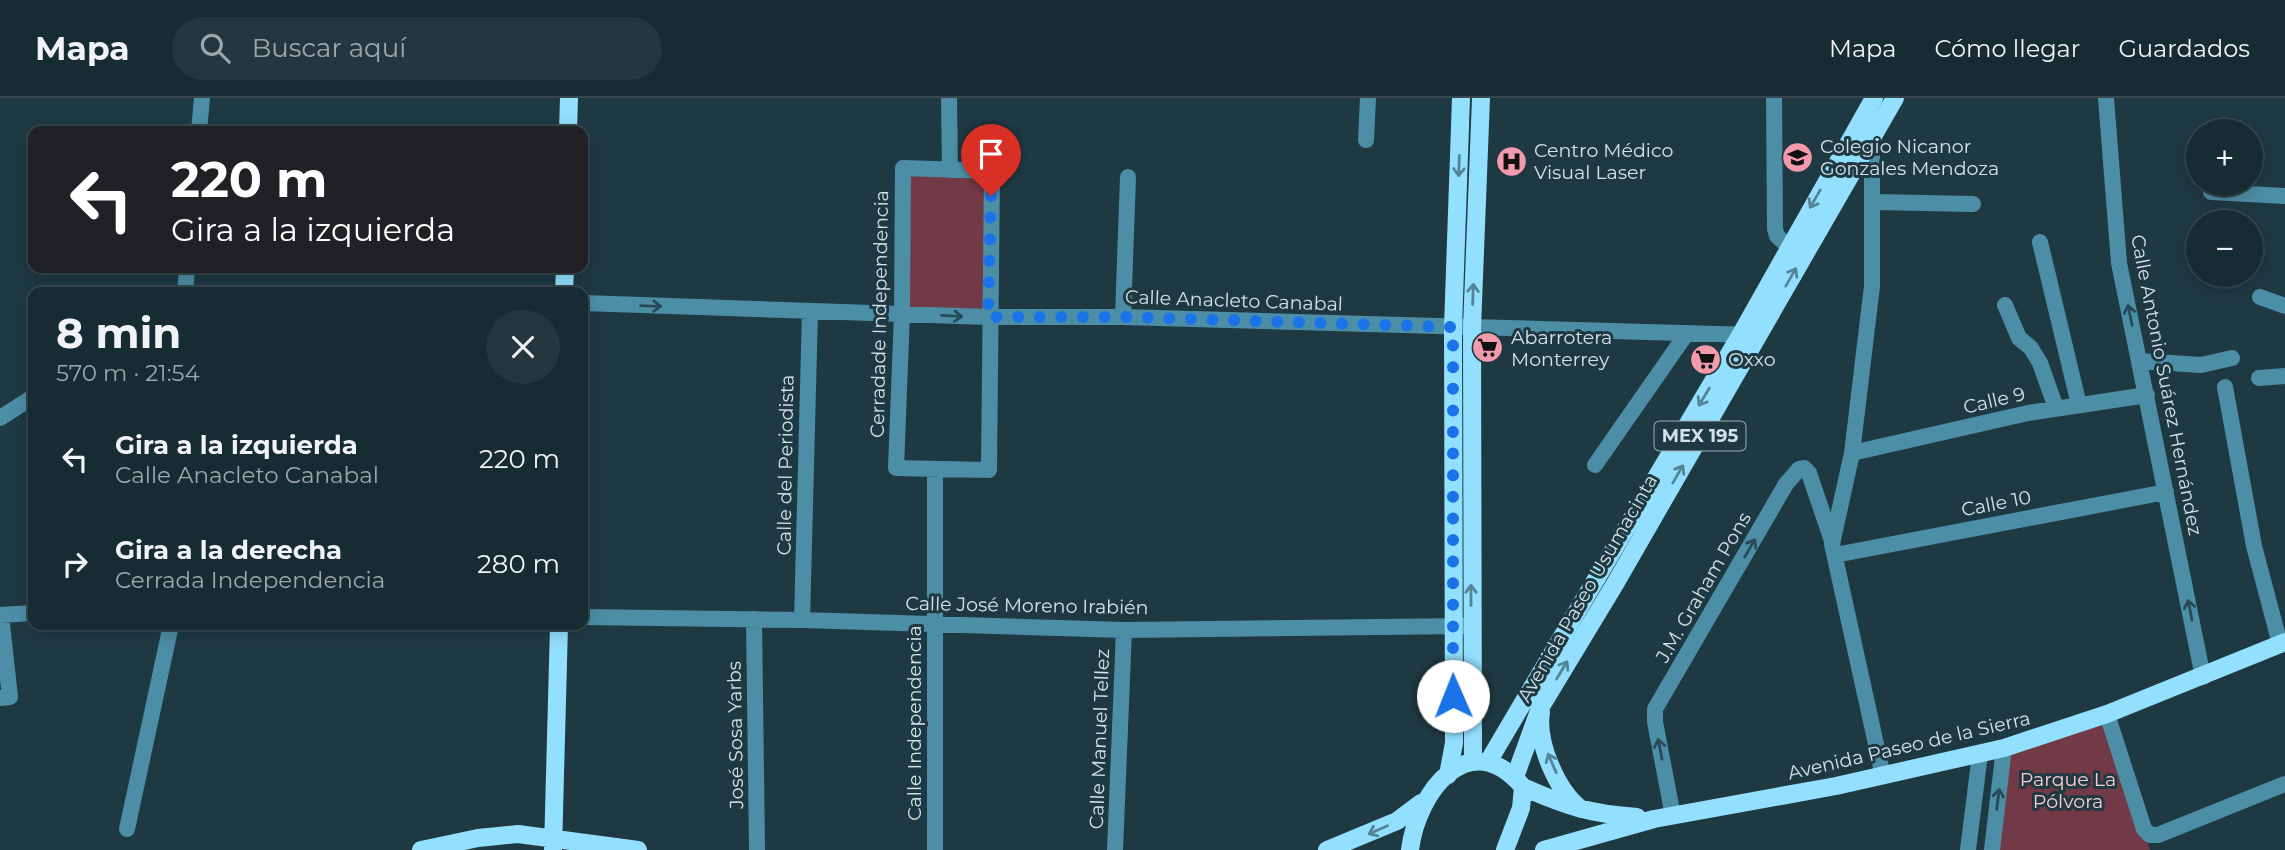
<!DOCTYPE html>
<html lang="es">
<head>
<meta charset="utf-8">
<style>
  :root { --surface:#172b32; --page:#24373e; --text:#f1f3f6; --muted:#9ea7ac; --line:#36474d }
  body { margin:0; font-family:Montserrat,sans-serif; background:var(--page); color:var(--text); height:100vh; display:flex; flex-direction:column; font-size:26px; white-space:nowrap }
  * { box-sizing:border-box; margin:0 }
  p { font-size:23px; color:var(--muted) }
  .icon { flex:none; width:38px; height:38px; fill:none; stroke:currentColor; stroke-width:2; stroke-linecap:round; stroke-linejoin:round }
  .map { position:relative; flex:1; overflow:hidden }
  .side { position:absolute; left:28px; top:189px; width:560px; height:343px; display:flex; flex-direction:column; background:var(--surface); border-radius:14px; box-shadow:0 4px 18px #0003,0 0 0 2px var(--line) }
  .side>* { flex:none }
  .hud { position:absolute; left:28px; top:28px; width:560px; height:147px; border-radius:14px; box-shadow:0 4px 18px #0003,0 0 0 2px var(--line); background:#202124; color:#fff; overflow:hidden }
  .controls { position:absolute; left:2186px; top:21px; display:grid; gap:14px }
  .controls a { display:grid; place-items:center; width:77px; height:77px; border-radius:50%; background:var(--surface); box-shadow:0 4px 18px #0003,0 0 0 2px var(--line); font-size:35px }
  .pin { position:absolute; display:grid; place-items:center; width:60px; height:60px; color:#fff; margin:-72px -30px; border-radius:50% 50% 50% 0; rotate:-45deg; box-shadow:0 0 7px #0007 }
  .pin .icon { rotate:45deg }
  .me { position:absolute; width:77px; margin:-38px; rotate:359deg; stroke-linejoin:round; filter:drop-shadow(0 0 5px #0008) }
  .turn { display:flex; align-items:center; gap:24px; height:147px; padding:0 28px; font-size:32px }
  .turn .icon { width:91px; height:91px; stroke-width:2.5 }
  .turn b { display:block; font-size:49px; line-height:60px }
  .round { display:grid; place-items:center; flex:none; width:74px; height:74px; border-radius:37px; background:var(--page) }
  .head { display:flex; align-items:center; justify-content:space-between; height:119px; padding:0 28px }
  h1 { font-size:42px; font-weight:700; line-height:52px }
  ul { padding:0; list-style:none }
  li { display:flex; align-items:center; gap:21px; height:105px; padding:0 28px }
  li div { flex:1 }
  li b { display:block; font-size:26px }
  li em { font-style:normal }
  header { display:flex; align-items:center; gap:42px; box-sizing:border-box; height:98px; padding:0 35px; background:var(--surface); border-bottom:2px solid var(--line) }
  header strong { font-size:33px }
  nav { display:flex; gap:38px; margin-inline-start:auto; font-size:24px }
  .search { width:490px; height:63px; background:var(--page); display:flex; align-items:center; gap:18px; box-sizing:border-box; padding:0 24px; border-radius:38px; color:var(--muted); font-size:26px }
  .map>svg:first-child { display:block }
  .green { fill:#723946 }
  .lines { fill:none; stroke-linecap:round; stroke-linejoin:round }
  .minor { stroke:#4d8ea7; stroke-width:16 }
  .major { stroke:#93e0fe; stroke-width:18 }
  .oneway { stroke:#538497 }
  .oneway2 { stroke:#284a57 }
  .route { stroke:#1a73e8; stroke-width:12; stroke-dasharray:0 21.6 }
  .labels { text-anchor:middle; stroke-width:6; stroke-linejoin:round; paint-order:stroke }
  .shield { fill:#1f3943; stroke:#9dafb6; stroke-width:2 }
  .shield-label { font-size:18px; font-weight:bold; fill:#d3e2e8 }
  .poi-label { font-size:19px; fill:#d3e2e8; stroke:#1f3943; text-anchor:start }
  .street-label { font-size:19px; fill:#d3e2e8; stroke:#1f3943 }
  .park-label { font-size:19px; fill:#facad2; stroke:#1f3943 }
</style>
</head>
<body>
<header>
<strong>Mapa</strong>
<div class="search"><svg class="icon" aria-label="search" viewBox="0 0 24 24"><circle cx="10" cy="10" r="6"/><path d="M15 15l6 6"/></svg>Buscar aquí</div>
<nav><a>Mapa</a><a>Cómo llegar</a><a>Guardados</a></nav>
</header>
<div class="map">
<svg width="2285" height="752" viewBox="0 0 2285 752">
  <rect width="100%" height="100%" fill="#1f3943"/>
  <path class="green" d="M903,70L992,73L988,219L902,215Z
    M2107,616L2150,752H1992L2004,650Z"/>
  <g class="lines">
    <path class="minor" d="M949,0L950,72
      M1774,0L1775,131L1777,138L1788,148
      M2106,0L2119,165L2203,579
      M199,33L202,0
      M1872,39V188L1852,355L1832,446L1883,678
      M1366,42L1368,0
      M903,70L992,73L989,372L896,370L902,215Z
      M2211,94L2285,98
      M1873,104L1973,106
      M2040,144L2079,307
      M185,194L187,170
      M2260,199L2285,208
      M583,205L988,219H1123L1752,237
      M2005,207L2019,240L2031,250L2040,265L2056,310
      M1123,219L1128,79
      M2140,263L2201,267L2232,260
      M2259,280L2285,278
      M2225,289L2254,448L2280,546
      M0,320L33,299
      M1852,355L2028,315L2147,297
      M1595,367L1687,235
      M1835,457L2166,394
      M0,517L33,515
      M583,519L802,522L1124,532L1466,528
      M754,521L757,752
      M802,522L810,213
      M0,600L10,599L1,517
      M2107,616L2144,731L2150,737H2158L2285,686
      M1673,718L1655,624V611L1786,386L1799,371L1804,370L1809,375L1832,443
      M127,731L171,527
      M935,752V371
      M1115,752L1124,532
      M1968,752L1980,656
      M1992,752L2004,650"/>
    <path class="major" d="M568,33L569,0
      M564,194L565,170
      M1541,614C1536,644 1557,693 1581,711
      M1473,663L1472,230L1481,0
      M1488,664L1741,236L1874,0
      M1448,677L1454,645L1453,229L1461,0
      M1515,679L1540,610L1615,486L1895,0
      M1523,689C1566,708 1590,716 1637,719
      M421,752L478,740L518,736L638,752
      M553,752L559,527
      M1327,752L1397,723L1421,705
      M1410,752C1417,693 1470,626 1523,689L1521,710L1505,752
      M1544,752L1654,721L1836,688L2004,650L2107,616L2285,544"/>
  </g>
  <defs><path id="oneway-shaft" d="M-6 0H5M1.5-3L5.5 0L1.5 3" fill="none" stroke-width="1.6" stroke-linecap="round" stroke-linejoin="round" transform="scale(1.75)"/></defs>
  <g class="oneway">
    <use href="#oneway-shaft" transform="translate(1459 68) rotate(92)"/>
    <use href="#oneway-shaft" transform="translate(1815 101) rotate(120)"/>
    <use href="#oneway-shaft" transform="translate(1791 179) rotate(-60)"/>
    <use href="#oneway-shaft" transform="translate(1473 196) rotate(-88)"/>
    <use href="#oneway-shaft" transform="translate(1704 299) rotate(121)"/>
    <use href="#oneway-shaft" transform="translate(1678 376) rotate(-60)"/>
    <use href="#oneway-shaft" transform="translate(1471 497) rotate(-90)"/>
    <use href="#oneway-shaft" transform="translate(1562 572) rotate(-59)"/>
    <use href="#oneway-shaft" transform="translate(1552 665) rotate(-114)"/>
    <use href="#oneway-shaft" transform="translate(1378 732) rotate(156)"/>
  </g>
  <g class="oneway2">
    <use href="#oneway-shaft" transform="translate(651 208) rotate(2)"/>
    <use href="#oneway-shaft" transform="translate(2130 217) rotate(-102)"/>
    <use href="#oneway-shaft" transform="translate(952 218) rotate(3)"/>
    <use href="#oneway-shaft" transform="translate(1750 450) rotate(-60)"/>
    <use href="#oneway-shaft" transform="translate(2190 512) rotate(-101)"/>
    <use href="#oneway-shaft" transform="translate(1660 651) rotate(-101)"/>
    <use href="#oneway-shaft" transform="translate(1998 701) rotate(-83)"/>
  </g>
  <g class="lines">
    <path class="route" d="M991,98L988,219H1123L1453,229V598"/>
  </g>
  <defs>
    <symbol id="school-disc" viewBox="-11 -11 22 22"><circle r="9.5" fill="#f39aac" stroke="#1f3943"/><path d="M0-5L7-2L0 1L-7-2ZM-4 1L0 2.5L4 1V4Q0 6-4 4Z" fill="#111"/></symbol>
    <symbol id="hospital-disc" viewBox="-11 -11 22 22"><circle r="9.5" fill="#f39aac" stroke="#1f3943"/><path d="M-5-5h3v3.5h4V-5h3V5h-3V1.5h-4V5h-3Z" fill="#111"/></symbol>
    <symbol id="supermarket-disc" viewBox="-11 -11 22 22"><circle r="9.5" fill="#f39aac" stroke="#1f3943"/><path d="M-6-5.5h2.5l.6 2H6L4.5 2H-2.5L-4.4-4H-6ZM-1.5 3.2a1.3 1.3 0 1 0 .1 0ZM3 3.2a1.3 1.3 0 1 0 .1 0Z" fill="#111"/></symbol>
  </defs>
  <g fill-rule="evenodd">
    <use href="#school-disc" x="1780" y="42" width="35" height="35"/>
    <use href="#hospital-disc" x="1494" y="46" width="35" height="35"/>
    <use href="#supermarket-disc" x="1470" y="232" width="35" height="35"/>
    <use href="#supermarket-disc" x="1688" y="244" width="35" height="35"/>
  </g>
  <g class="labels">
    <rect class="shield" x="1654.5" y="323.5" width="91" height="29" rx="5"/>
    <g class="shield-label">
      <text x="1700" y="344">MEX 195</text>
    </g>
    <g class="poi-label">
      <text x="1820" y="55">Colegio Nicanor<tspan x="1820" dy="22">Gonzales Mendoza</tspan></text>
      <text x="1534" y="59">Centro Médico<tspan x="1534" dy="22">Visual Laser</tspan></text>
      <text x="1511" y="246">Abarrotera<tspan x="1511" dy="22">Monterrey</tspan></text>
      <text x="1728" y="268">Oxxo</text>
    </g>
    <g class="street-label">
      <text transform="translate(1234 202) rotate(2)" y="7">Calle Anacleto Canabal</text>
      <text transform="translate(879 216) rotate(-89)" y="7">Cerradade Independencia</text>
      <text transform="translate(2167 287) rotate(79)" y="7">Calle Antonio Suárez Hernández</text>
      <text transform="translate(1994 302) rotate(-13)" y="7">Calle 9</text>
      <text transform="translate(785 367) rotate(-89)" y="7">Calle del Periodista</text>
      <text transform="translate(1996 405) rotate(-11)" y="7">Calle 10</text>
      <text transform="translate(1703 489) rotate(-60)" y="7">J.M. Graham Pons</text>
      <text transform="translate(1587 490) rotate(-60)" y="7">Avenida Paseo Usumacinta</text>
      <text transform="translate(1027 507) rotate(1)" y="7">Calle José Moreno Irabién</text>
      <text transform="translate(914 625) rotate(-90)" y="7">Calle Independencia</text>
      <text transform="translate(735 637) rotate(-91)" y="7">José Sosa Yarbs</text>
      <text transform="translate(1099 641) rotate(-88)" y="7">Calle Manuel Tellez</text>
      <text transform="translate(1909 647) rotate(-13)" y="7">Avenida Paseo de la Sierra</text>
    </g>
    <g class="park-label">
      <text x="2068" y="688">Parque La<tspan x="2068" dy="22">Pólvora</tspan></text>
    </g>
  </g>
</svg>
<div class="controls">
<a>+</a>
<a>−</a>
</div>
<div class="pin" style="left:991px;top:98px;background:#d93025"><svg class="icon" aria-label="arrive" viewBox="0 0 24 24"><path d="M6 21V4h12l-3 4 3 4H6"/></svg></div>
<svg class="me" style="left:1453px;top:598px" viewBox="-20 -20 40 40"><circle r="19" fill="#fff"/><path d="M0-13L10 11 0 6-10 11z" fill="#1a73e8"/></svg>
<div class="hud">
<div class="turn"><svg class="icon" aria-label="left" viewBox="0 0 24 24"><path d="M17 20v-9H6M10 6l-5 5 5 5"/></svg><div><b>220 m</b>Gira a la izquierda</div></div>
</div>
<section class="side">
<div class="head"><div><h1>8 min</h1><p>570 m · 21:54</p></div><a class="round"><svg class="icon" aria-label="close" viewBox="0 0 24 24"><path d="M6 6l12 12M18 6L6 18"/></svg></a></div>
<ul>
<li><svg class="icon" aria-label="left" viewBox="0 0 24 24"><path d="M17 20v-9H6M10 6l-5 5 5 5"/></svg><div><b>Gira a la izquierda</b><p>Calle Anacleto Canabal</p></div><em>220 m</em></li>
<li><svg class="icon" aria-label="right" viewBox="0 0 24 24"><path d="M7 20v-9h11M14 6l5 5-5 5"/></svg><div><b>Gira a la derecha</b><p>Cerrada Independencia</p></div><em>280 m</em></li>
</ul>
</section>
</div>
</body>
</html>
